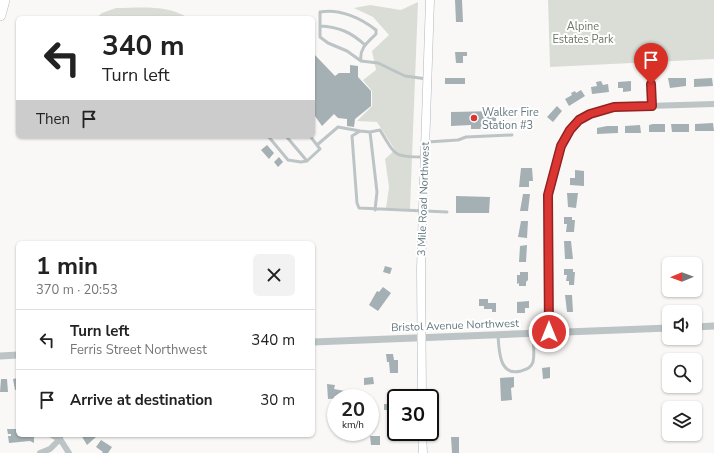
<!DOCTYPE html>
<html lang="en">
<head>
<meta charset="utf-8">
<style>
  :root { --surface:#fff; --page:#f2f2f2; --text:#222; --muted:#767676; --line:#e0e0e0 }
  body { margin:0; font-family:"Nunito Sans",sans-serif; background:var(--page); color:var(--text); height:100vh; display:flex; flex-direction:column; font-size:15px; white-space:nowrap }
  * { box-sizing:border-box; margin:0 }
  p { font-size:13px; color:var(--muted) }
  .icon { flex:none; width:22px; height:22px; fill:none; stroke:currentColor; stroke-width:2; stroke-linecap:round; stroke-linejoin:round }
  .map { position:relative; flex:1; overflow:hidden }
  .side { position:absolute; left:16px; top:241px; width:299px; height:196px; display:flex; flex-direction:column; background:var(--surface); border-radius:6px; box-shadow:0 1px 3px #0004 }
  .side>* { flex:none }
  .top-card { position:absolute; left:16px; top:16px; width:299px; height:122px; border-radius:6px; box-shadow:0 1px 3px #0004; background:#fff; color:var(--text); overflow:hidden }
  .needle { width:26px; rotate:269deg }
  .fabs { position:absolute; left:662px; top:257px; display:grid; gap:8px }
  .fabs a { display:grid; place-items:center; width:40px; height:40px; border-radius:6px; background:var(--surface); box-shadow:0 1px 3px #0004; font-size:20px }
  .speed { position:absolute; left:327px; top:389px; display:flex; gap:8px; font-size:20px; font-weight:700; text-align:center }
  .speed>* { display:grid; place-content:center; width:52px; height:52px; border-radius:50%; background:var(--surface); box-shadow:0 1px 3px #0004; line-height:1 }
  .speed small { font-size:10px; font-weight:400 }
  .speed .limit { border:2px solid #111; border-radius:6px; background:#fff; color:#111 }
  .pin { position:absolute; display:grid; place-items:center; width:34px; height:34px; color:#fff; margin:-41px -17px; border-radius:50% 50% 50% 0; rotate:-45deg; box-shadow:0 0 4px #0007 }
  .pin .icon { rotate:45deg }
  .me { position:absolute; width:44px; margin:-22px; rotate:0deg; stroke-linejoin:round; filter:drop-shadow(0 0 3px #0008) }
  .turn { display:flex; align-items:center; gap:14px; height:84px; padding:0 20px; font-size:18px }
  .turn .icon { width:52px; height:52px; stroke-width:2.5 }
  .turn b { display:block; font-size:28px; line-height:34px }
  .then { display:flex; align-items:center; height:38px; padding:0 20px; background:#0003; gap:8px; font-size:15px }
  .round { display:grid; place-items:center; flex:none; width:42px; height:42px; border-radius:6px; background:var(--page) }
  .overview { display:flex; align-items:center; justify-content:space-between; height:68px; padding:0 20px }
  h1 { font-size:24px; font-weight:700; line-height:30px }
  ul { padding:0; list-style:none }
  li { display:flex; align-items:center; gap:12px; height:60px; padding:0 20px; border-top:1px solid var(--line) }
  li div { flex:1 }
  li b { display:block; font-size:15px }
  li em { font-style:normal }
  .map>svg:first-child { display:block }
  .green { fill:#daddd5 }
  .building { fill:#a4b0b3 }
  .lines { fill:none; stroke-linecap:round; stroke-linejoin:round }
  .secondary-casing { stroke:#b0b8bb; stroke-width:9 }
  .motorway-casing { stroke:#b3b9bb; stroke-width:12 }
  .service { stroke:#bdc4c6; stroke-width:3 }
  .minor { stroke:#bdc4c6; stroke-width:6 }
  .tertiary { stroke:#bdc4c6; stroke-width:7 }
  .secondary { stroke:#fff; stroke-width:8 }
  .motorway { stroke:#fff; stroke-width:11 }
  .route-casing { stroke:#8f2320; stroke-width:10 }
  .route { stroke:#dc3632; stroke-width:7 }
  .poi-dot { fill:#dc3632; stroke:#fff; stroke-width:1.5 }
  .labels { text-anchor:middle; stroke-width:4; stroke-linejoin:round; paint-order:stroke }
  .park-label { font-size:11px; fill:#6b7863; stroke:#fff }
  .poi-label { font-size:11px; fill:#657a80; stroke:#fff; text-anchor:start }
  .street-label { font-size:11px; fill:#657a80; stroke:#fff }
</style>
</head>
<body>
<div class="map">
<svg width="714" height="453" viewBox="0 0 714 453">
  <rect width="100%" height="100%" fill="#f9f8f6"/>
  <path class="green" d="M548,0H714V59L550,67Z
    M418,2L410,209L386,208L389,187L385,159L395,150L377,122L357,121L372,106V91L363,80L376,70L372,51L389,35L373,17L354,8L370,5L401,10Z
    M116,8C139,8 168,4 188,18H96L102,13Z"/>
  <path class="building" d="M455,0H462L463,22H456Z
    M455,52H467V56H463V63H456Z
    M314,54L335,76L339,73H350V65L358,66V77L371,91V106L355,119L354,127L347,126V119L338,118L334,114L322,126L315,116L313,117Z
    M445,78H465V84H445Z
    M668,78H686V86L670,88Z
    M712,78L713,86L694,87V79Z
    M601,81L603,85L608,84L609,92L592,94L591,87L597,86L596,82Z
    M631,81V91L623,92V88H618V82Z
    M581,90L585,96L569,106L565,99L572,95L571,93L575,91L576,93Z
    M557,106L562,111L553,122L547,117Z
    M496,111V129H471V125L451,126V112Z
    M713,123L714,131H695V124Z
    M653,124H665V132H649V125Z
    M671,124H689V132H672Z
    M640,125L641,133H625V126Z
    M607,126H618V133L597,134V128Z
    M267,145L274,153L269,159L261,150Z
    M279,157L283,162L278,167L274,162Z
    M521,168H532L533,181H529V187H519Z
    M575,170L584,171V186L570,185V178H575Z
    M567,193H578L576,208L568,207Z
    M523,194H530L528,211H520Z
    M456,196L490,197L489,213H456Z
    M564,217H572V220H575L574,232H566L567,224H564Z
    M521,221H528L527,238L518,237Z
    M564,241H571L573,259H565Z
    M527,245L526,262H519L520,246Z
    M385,266L392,268L390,274L383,272Z
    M564,269H573V272H575L574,285H569V281H566L567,275H564Z
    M520,272H528V280L526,282V286H519V283L517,284V275H520Z
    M383,287L391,293L378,311L369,305L377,291L379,292Z
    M565,295H572L573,312H567Z
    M479,299H488V303H496V312H492V309H484V306H479Z
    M529,301V308H525V313H517V302Z
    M386,354H393L394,360H398V373H390L389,362H387Z
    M550,367V378L543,379L542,368Z
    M373,377L374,384L364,385V378Z
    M514,377V387L511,388L512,400L501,401L500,378Z
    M18,378V390H15L13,379Z
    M1,379H7L8,392H0Z
    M327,384L335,385L334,389L345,391L344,398L328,399Z
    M384,404H392V410H384Z
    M7,429H18V435H34V443L30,441L9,443L8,436H11V434H8Z
    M81,435H95L96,437L87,445Z
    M370,436H380V445H371Z
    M451,437H459V453H452Z
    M101,440L112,447L108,453H102L103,452L96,447Z"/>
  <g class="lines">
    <defs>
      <path id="secondary" d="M422,398L421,269L430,0
        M422,432L423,453"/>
      <path id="motorway" d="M0,15L4,0"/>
    </defs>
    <use href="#secondary" class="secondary-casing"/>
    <use href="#motorway" class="motorway-casing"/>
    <path class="service" d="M320,26C339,27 351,32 365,45
      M361,61C359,48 368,42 376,34V30C362,19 340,8 320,12V37L328,43L347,51L361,61L378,63L405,76L427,79
      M370,132L360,131L352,136L357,203L359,208L447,212
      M268,136L288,160L301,162L307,161
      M286,136L307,161L320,149L310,136
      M427,142L458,140L466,137L512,135
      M317,145L338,127L360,131
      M375,210L377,192L370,132L380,130C396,156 393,157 423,157
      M498,335C499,350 499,377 521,371C527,369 531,368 533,362C535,354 533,343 533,334"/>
    <path class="minor" d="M650,70L652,106
      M549,332L548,195L561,146L570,130L579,120L599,110L614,107L714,104
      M52,435L60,439
      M60,435V439L69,453
      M40,453L50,449L60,439"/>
    <path class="tertiary" d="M695,327L714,326
      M313,342L669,328
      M0,356L18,355"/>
    <use href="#secondary" class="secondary"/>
    <use href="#motorway" class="motorway"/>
  </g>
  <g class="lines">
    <defs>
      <path id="route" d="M549,332L548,195L561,146L570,130L579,120L590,114L614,107L652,106L651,84"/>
    </defs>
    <use href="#route" class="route-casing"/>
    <use href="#route" class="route"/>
  </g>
  <circle class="poi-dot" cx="474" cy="118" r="4"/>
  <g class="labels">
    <g class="park-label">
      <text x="583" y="30">Alpine<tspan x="583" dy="13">Estates Park</tspan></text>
    </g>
    <g class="poi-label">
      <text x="482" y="116">Walker Fire<tspan x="482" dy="13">Station #3</tspan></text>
    </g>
    <g class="street-label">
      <text transform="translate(423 199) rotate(-88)" y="4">3 Mile Road Northwest</text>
      <text transform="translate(455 325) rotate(-2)" y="4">Bristol Avenue Northwest</text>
    </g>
  </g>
</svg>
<div class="fabs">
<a><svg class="needle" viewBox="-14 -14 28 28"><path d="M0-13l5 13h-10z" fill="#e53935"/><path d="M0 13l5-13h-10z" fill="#767676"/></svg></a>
<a><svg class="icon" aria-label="sound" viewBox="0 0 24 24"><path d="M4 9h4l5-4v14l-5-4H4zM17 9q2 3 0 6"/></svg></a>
<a><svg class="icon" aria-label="search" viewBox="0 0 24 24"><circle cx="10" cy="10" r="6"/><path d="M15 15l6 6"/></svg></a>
<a><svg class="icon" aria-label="layers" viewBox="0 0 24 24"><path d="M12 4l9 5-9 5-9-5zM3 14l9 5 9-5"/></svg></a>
</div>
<div class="speed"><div>20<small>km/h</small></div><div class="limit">30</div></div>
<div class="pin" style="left:651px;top:84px;background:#d93025"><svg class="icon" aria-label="arrive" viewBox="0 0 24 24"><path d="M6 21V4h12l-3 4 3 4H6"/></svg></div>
<svg class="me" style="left:549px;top:332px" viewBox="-20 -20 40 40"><circle r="17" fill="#dc3632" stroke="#fff" stroke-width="3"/><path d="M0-11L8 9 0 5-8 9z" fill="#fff"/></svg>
<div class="top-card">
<div class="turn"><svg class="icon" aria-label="left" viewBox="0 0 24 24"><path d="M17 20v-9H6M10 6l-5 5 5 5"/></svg><div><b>340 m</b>Turn left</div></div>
<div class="then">Then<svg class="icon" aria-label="arrive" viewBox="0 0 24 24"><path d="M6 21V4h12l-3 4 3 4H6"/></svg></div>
</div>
<section class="side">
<div class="overview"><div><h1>1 min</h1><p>370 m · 20:53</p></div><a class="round"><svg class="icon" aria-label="close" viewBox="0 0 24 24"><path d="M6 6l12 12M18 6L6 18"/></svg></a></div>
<ul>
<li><svg class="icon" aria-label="left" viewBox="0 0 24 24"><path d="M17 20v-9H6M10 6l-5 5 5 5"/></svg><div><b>Turn left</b><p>Ferris Street Northwest</p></div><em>340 m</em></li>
<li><svg class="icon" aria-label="arrive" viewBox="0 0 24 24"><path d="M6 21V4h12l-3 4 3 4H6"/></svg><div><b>Arrive at destination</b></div><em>30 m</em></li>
</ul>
</section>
</div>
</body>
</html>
